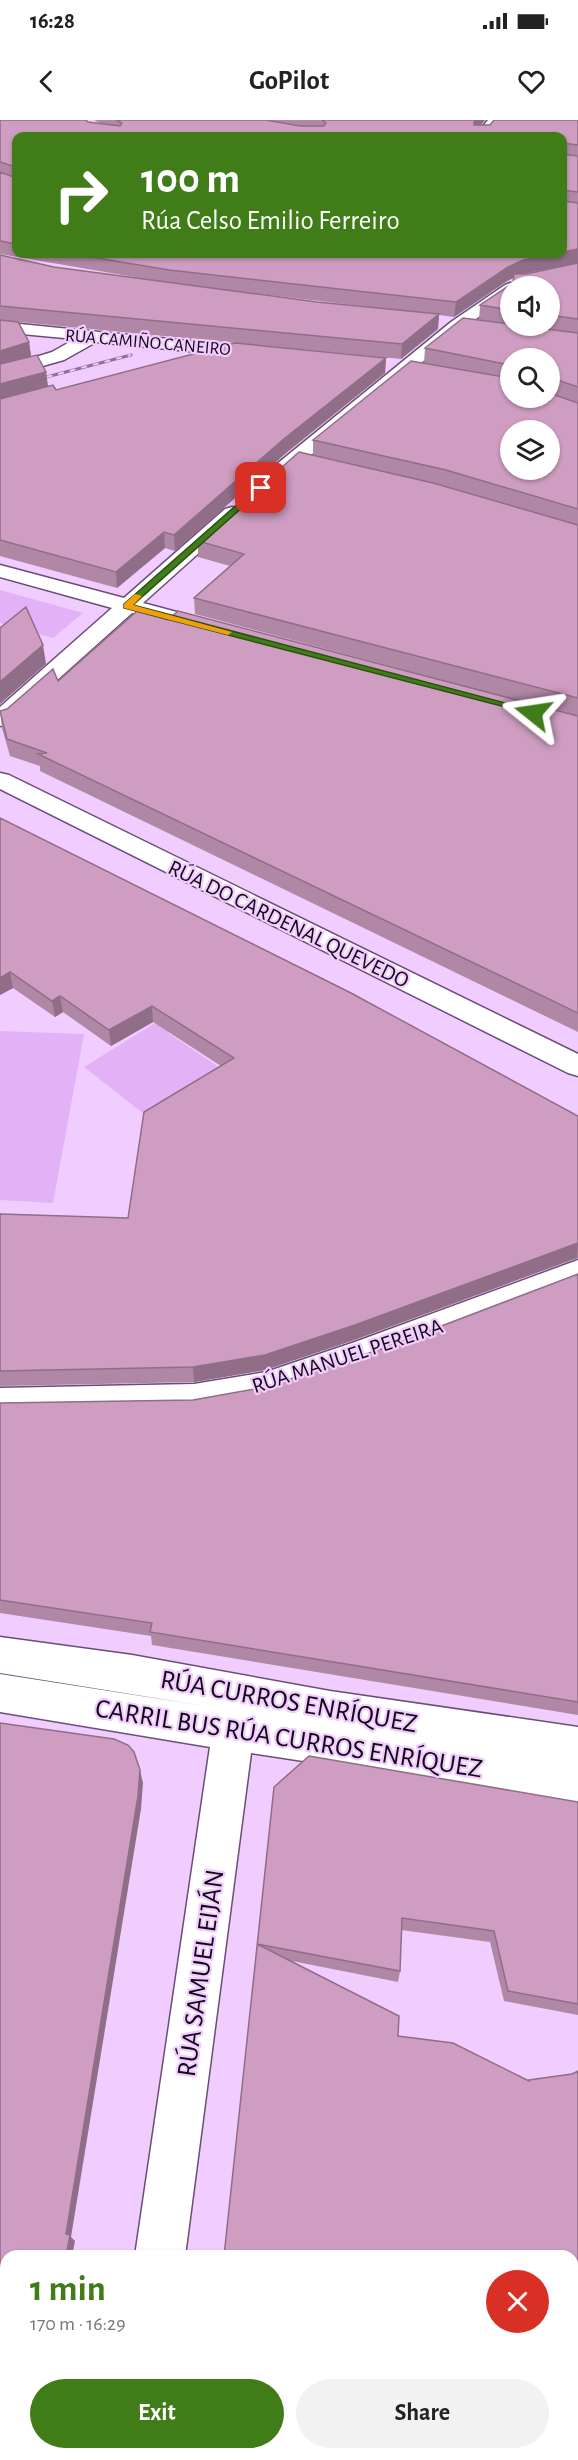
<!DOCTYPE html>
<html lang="en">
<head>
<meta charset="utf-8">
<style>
  :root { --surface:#fff; --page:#f2f2f2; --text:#222; --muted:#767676; --accent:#407d19 }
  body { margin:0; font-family:"Alegreya Sans",sans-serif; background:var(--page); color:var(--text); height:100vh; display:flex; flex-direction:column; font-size:22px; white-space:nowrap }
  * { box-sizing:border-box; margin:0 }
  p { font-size:20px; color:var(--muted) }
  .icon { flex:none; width:33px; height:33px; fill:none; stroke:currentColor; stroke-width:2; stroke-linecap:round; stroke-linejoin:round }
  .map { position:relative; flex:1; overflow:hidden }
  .details { position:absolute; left:0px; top:2130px; width:579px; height:210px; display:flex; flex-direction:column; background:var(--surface); border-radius:18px 18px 0 0; box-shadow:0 2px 4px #0004 }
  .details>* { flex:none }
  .top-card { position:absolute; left:12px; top:12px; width:555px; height:126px; border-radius:12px; box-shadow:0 2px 4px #0004; background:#407d19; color:#fff; overflow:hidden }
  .controls { position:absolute; left:500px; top:156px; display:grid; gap:12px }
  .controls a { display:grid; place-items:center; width:60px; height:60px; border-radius:50%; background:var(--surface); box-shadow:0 2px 4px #0004; font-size:30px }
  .pin { position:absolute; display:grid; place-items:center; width:51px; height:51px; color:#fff; margin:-26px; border-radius:12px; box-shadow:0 3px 9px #0006 }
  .me { position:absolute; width:66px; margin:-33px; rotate:285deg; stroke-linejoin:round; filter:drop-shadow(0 0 4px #0008) }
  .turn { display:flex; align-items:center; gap:21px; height:126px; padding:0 30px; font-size:27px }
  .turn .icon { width:78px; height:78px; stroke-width:2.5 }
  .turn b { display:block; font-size:42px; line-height:51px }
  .round { display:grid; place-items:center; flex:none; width:63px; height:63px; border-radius:32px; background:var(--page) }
  .summary { display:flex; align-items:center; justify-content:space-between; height:102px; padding:0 30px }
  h1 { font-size:36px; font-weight:700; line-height:45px; color:var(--accent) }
  .primary-button { display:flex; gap:12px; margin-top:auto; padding:12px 30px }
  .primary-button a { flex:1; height:69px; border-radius:36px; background:var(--accent); color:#fff; font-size:24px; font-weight:700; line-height:69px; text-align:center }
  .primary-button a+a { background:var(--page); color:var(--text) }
  .status { display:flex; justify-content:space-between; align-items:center; height:42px; padding:0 30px; background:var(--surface); direction:ltr }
  .status svg { height:16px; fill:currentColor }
  header { display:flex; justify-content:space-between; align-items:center; height:78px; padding:0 30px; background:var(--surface); font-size:27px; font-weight:700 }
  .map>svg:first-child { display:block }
  .green { fill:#e3b2f6 }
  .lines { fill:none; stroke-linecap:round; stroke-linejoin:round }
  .minor-casing { stroke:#6b4d77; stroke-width:3 }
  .minor { fill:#fff; fill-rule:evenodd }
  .rail-casing { stroke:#8a7294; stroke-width:3 }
  .rail { stroke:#f0cdfe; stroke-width:2; stroke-dasharray:6; stroke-linecap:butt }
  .wall { fill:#b187a6; fill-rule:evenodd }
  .shaded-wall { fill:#906e87 }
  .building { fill:#ce9dc1; stroke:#906e87; stroke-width:1.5; fill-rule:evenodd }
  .route { fill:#407d19; stroke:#2a5110; stroke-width:1.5 }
  .slow { fill:#f59e0b }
  .labels { text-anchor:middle; stroke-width:4.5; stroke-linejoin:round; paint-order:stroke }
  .far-street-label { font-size:18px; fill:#140818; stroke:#f0cdfe }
  .street-label { font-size:22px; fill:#140818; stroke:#f0cdfe }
  .near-street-label { font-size:27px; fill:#140818; stroke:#f0cdfe }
</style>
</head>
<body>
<div class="status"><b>16:28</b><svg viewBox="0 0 49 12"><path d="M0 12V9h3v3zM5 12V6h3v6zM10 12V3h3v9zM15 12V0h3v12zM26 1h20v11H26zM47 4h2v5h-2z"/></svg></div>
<header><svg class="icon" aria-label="back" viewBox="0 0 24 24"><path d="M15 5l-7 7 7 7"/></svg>GoPilot<svg class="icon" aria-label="heart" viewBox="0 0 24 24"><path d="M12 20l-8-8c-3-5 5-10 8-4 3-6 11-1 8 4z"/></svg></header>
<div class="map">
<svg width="578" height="2340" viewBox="0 0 578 2340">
  <rect width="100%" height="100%" fill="#f0cdfe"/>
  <path class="green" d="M0,470L83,493L53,518L0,503Z
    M181,887L191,895L168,913L229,954L153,1001L84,947Z
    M0,911L84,914L53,1083L0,1080Z"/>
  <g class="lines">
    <defs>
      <path id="minor" d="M488,0H501L487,16H475Z
        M510,163L517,166H510V175L463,208L275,365H261L259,361L261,357L451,202L505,165Z
        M0,202L259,228L267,233L259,238L96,222L64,240L0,258V248L52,232L75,219L0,212Z
        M232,387L239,389L242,393L239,397L143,483L222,504L225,509L222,514L214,515L132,493L8,604L0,606V587L112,488L0,457V445L124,478L225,389Z
        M0,653L9,655L578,934V956L568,953L0,669Z
        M578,1140V1166L379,1242L266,1280L194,1292L0,1296V1268L194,1264L266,1252L355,1222Z
        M0,1517L132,1535L330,1571L578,1607V1683L251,1633L185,2136H135L210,1627L0,1592V1554L205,1586L0,1553Z
        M105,2334H159L158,2340H104Z"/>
    </defs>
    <use href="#minor" class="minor-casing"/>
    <use href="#minor" class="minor"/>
    <defs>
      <path id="rail" d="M0,269L131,235"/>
    </defs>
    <use href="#rail" class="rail-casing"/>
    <use href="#rail" class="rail"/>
  </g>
  <path class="wall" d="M0,0L88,2L100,3L94,0H485L481,5L578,0V143L521,154H526L578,143V596L195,494L194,478L230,446L198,437V421L313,335V320L424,243L425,228L510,206H549V166H510V204L479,200L480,185L513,163V158L507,161L454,197L439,195L438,209L401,239L19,202L29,222L31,236L46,252L48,267L56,270L386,238L385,253L286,333L175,431L165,428L117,468L0,436V135L54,147L146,159L0,134ZM16,16H562V134H16ZM231,171L286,177L403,191L317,182ZM510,238L549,278H510ZM377,350L444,366L519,388Z
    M168,500L578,596V912L40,651V646L10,636L2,608L0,591L7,589L58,561Z
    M0,698L578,996V1138H577L354,1220L265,1250L194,1262L0,1266V1094L128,1098L221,946L153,902L111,926L63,892L55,897L13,868L0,875Z
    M578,1154V1595L152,1525L151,1516L0,1493V1283L193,1280L266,1267L381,1229Z
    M274,1667L578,1682V1895L504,1881L490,1822L401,1810L400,1851L398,1862L292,1841L398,1916L528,1961L529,1960L573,2334L224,2136Z"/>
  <path class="shaded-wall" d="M476,0H485L473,15L474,2Z
    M578,129V143L522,154L507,161L454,197L456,182L508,147L523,140L556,134H562V132Z
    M439,194L438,209L401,239L402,224Z
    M29,222L31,236L0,246V231Z
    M386,238L385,253L286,333L175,431L174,415L285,318Z
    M46,252L48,267L0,280V264Z
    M552,258L550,273L549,274V260Z
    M164,412L165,428L117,468L116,452Z
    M43,525L46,544L0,584V562Z
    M10,852L13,868L0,875V858Z
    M60,876L63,892L55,897L52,881Z
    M152,886L153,902L111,926L109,910Z
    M578,1123L577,1138L354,1220L265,1250L194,1262L193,1247Z
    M140,1650L143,1663L141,1689L71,2117L75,2121L72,2136H66V2114Z
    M29,2334H35L34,2340H28Z"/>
  <path class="building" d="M0,0H86L88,2L120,6L122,3L116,0H266L300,6H324L326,3L322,0H476L474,2V5H490L494,0H578V25L562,23V16H16V124L0,121V52L16,58V47L0,42Z
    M562,34L578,36V72L562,70Z
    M562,81L578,83V129L562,132Z
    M73,134H556L523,140L508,147L456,182L169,150Z
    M0,135L54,147L317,182L439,194L402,224L0,186Z
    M578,143V199L549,195V166H510V190L480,185L513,163L514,154H526Z
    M463,198L510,204V206H522L578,213V267L552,258L549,260V238H510V245L425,228Z
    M0,200L18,202L29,222L0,231Z
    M235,223L386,238L285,318L174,415L164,412L116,452L0,420V279L53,265L56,270Z
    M37,235L46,252L0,264V244Z
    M411,241L510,258V278H549V273L578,283V389L446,350L313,320ZM510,310H549V350H510Z
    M299,332L433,363L578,405V578L194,478L244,434L198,421Z
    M26,487L43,525L0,562V508Z
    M137,491L168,500L178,491L578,596V893L38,634L47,633L7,619L0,591L7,589L53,549L58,561Z
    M0,698L351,873L578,996V1123L355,1205L265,1235L193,1247L0,1251V1094L128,1098L144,992L234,938L152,886L109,910L60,876L52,881L10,852L0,858Z
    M578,1154V1582L150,1512L152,1503L0,1480V1283L193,1280L266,1267L381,1229Z
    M0,1603L114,1619L128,1625L134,1632L140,1650L138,1676L66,2114L70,2115L66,2136H6V2334H29L28,2340H0Z
    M309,1636L578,1682V1884L508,1871L494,1811L402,1798L400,1851L257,1824L399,1896L398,1916L453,1923L529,1961V1960L572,1954L578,1951V2340H198L199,2334H573V2136H224L274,1667Z"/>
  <path class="route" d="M258,366L264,368L133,485L536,591V595L124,488V484Z"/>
  <path class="slow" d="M135,474L142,476L133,485L232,512L228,515L124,488V484Z"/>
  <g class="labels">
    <g class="far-street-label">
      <text transform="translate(148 222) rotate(5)" y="6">RÚA CAMIÑO CANEIRO</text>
    </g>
    <g class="street-label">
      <text transform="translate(289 803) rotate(26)" y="8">RÚA DO CARDENAL QUEVEDO</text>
      <text transform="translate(347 1235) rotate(-18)" y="8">RÚA MANUEL PEREIRA</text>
    </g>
    <g class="near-street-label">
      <text transform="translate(289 1581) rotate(10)" y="9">RÚA CURROS ENRÍQUEZ</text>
      <text transform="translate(289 1618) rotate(9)" y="9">CARRIL BUS RÚA CURROS ENRÍQUEZ</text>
      <text transform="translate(200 1853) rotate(-82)" y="9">RÚA SAMUEL EIJÁN</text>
    </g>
  </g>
</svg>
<div class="controls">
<a><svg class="icon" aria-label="sound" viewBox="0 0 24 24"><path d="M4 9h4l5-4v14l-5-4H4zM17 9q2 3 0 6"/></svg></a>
<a><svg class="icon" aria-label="search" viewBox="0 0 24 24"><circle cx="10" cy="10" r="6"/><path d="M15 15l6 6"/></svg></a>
<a><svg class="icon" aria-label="layers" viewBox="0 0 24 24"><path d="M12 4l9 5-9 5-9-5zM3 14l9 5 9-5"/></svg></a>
</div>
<div class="pin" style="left:261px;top:368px;background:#d93025"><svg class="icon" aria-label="arrive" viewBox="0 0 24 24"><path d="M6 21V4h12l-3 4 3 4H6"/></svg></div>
<svg class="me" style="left:533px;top:593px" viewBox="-20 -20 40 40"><path d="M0-17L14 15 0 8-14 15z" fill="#407d19" stroke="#fff" stroke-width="4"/></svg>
<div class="top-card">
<div class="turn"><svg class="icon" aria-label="right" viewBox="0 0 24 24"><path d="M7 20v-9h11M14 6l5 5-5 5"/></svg><div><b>100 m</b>Rúa Celso Emilio Ferreiro</div></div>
</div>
<section class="details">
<div class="summary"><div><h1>1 min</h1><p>170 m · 16:29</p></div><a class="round" style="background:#d93025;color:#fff"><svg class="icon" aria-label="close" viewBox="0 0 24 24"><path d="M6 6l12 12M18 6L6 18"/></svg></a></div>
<div class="primary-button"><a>Exit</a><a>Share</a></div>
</section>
</div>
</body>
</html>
